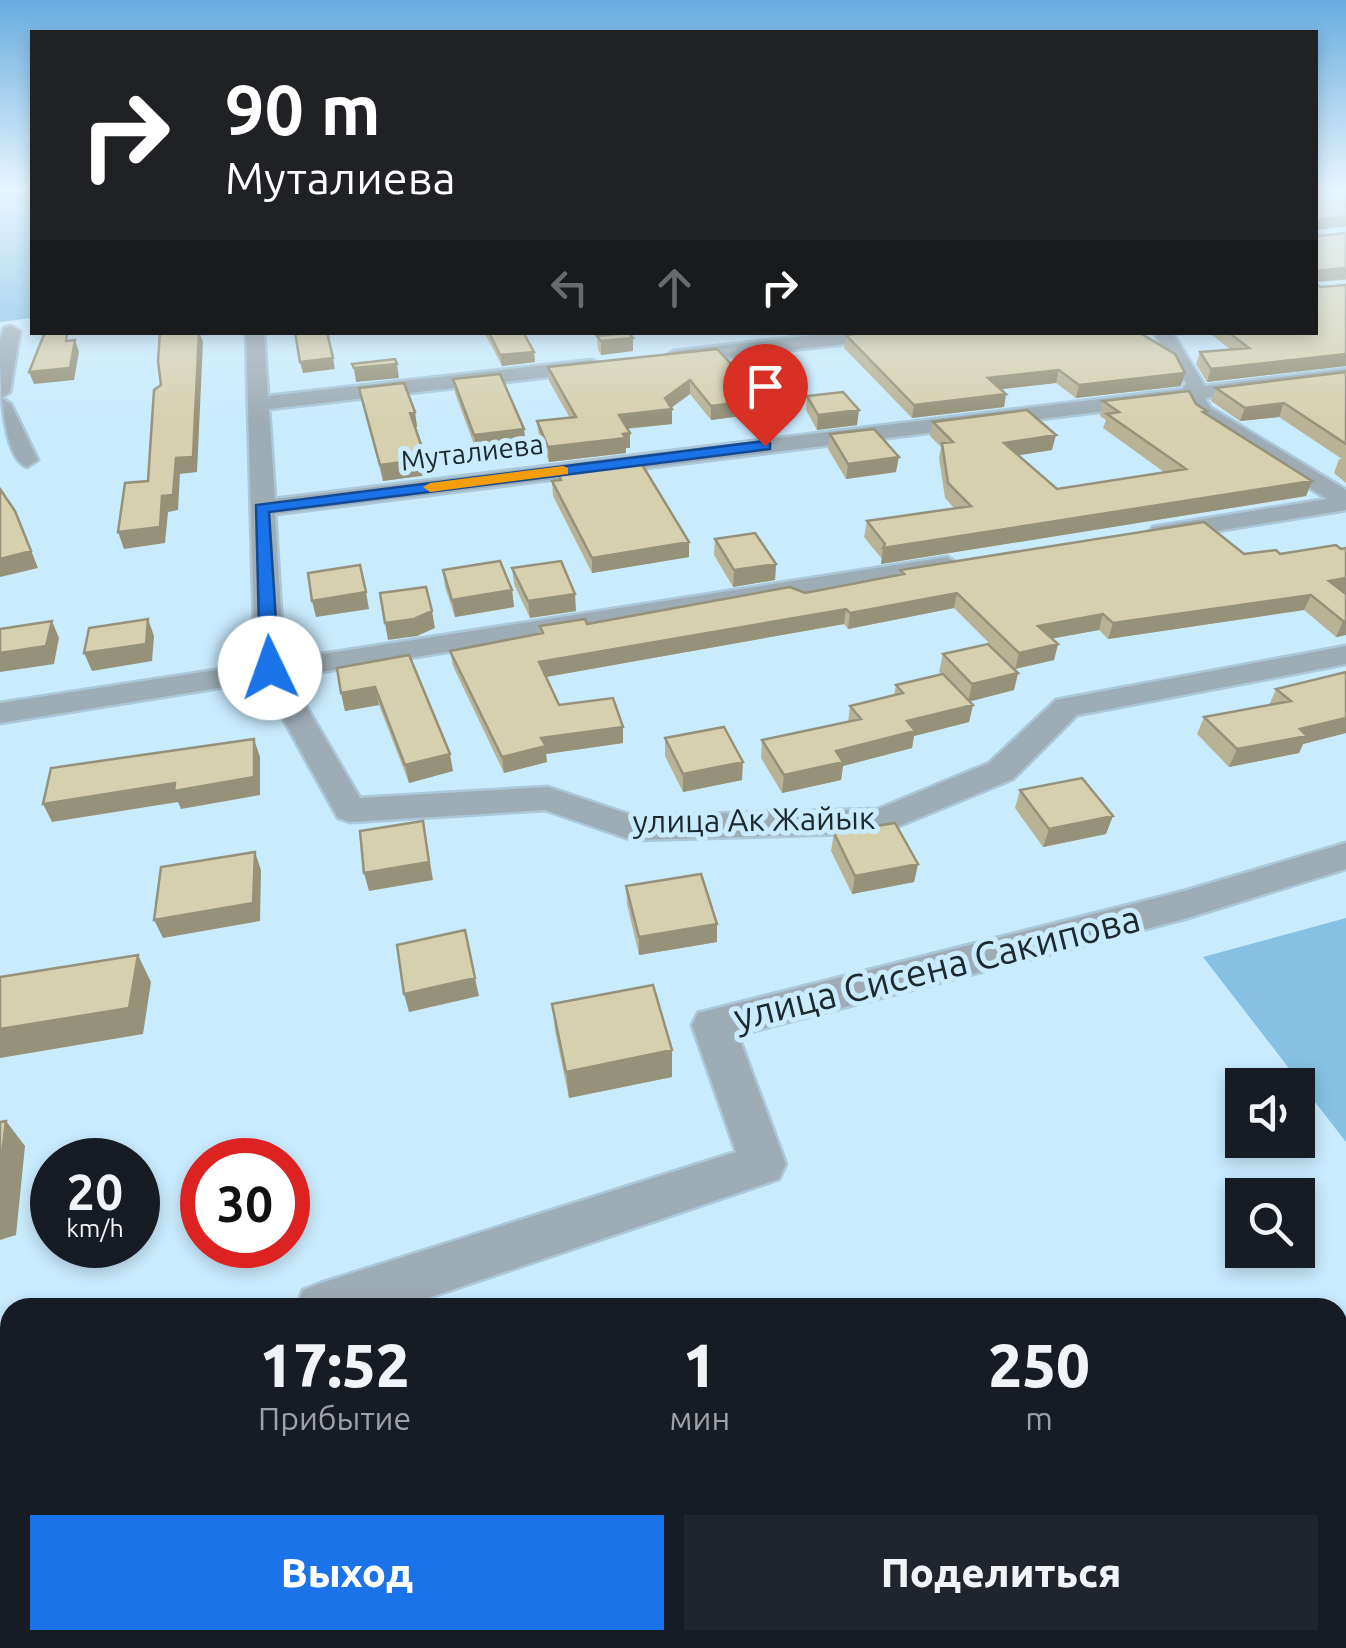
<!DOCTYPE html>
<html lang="ru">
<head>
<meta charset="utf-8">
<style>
  :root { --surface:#171b24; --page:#20242c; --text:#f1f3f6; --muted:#9ea1a6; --accent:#1a73e8 }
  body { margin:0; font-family:Ubuntu,sans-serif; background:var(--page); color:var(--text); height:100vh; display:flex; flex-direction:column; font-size:38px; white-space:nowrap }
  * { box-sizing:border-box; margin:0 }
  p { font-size:32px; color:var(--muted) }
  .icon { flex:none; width:55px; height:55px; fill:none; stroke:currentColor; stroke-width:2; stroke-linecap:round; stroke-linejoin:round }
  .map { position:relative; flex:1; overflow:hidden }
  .details { position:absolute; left:0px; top:1298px; width:1348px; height:352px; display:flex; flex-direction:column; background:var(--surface); border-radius:30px 30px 0 0; box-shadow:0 5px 15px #0003 }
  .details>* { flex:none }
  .guide { position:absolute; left:30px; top:30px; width:1288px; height:305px; border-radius:0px; box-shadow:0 5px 15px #0003; background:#202124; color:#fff; overflow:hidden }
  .tools { position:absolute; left:1225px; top:1068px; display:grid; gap:20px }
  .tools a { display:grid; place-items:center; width:90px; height:90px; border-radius:0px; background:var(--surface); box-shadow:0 5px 15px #0003; font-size:50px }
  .speed { position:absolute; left:30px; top:1138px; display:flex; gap:20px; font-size:50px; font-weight:700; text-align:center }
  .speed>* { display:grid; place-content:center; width:130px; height:130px; border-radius:50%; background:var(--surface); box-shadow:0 5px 15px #0003; line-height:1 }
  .speed small { font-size:25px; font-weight:400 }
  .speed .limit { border:15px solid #d22; background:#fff; color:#111 }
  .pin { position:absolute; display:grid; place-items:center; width:85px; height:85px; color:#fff; margin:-102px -42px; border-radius:50% 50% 50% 0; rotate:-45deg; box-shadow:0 0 10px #0007 }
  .pin .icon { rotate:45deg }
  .me { position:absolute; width:110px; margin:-55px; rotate:357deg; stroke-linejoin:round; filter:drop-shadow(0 0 8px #0008) }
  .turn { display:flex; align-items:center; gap:35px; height:210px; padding:0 30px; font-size:45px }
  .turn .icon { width:130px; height:130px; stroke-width:2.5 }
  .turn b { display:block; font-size:70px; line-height:85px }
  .lanes { display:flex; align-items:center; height:95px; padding:0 30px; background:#0003; justify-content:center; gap:50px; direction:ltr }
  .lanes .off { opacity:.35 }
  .eta { display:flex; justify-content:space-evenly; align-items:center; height:170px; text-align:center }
  .eta b { font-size:60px; font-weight:800; line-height:70px }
  .button { display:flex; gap:20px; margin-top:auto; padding:20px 30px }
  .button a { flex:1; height:115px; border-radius:0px; background:var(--accent); color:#fff; font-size:40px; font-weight:800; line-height:115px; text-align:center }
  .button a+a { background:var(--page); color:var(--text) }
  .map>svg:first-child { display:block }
  .green { fill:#86c1e3 }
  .water { fill:#49a1cf }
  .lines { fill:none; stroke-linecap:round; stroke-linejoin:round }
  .minor-casing { stroke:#aac8d9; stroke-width:5 }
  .minor { fill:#9eacb5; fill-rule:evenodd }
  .wall { fill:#b9b396 }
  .shaded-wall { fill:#96927a }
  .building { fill:#d7d0af; stroke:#96927a; stroke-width:2.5 }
  .route { fill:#1a73e8; stroke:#114b97; stroke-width:2.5 }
  .slow { fill:#f59e0b }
  .labels { text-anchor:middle; stroke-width:10; stroke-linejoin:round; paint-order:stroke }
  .far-street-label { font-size:28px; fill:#1c2930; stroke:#c9ebfe }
  .street-label { font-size:32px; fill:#1c2930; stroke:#c9ebfe }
  .near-street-label { font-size:38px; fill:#1c2930; stroke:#c9ebfe }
</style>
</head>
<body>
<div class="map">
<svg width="1346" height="1648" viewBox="0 0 1346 1648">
  <rect width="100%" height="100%" fill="#c9ebfe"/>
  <path class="green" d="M0,190H32V318L0,322Z
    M1346,918V1142L1203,957Z"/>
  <path class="water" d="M1346,1617V1648H1121L1178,1640H1338V1618Z"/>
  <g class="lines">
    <defs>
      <path id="minor" d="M11,326L20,332L10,392L1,398L11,404L38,460L27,467C0,458 0,369 0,340L4,328Z
        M246,332H264L268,396L592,360L602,366L592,372L269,409L275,499L1183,389L1186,383L1153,332H1172L1205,386L1346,369V381L1205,398L1211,408L1346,490V510L1162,540L1153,537L1149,532L1153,527L1327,499L1195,417L1186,401L275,514L284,660L947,557L960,565L947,573L289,677L360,798L548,787L634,816L878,809L989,763L1056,700L1346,646V664L1077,715L1013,779L882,833L632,840L545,810L350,822L338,818L262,681L0,723V703L255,664Z
        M842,332H906L897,338L674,363L664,357L674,351Z
        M1346,843V869L1184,919L738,1035L786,1164L779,1179L398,1308H296L303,1290L321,1283L736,1152L692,1025L698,1013L1184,891Z
        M10,1382V1436L0,1439V1385Z"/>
    </defs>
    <use href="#minor" class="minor-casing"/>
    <use href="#minor" class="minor"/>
  </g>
  <path class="wall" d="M1315,190H1346V227L1315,230V232L1319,236L1346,233V280L1316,282V283L1320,287L1346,285V366L1207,382L1196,364L1200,352L1230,349L1208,332H1315Z
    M484,332H523L534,352L535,362L502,366Z
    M846,335L1181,386L1076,398L1056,383L1001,389L1006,394L1004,407L912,418L844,348Z
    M597,336L633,338V351L601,355L598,350Z
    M717,349L764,413L711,420L690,394L671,408L672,424L627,429L630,433V448H626V453L549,462L539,436L537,421L570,418L549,381L548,367Z
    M1346,372V483L1334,473L1339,459H1342L1279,417L1240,421L1211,401L1216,388Z
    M453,379L526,444L476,450L455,393Z
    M359,388L415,412L417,427H415L428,475L383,481Z
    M807,396L857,425L817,430L806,410Z
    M1103,401L1196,404L1207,411L1206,414L1312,481L1306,496L881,564L882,559L864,537L867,521L955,509L945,498L939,458L941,447L930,436L933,422L1052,450L1018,455L1057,489L1164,472L1103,428L1106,420L1100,416Z
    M830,434L896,472L846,479L828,449Z
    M556,468L689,542V557L592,573L553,496L552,481H557Z
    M715,539L776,564L775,580L733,587L714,555Z
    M1341,549L1346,592H1344L1346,635L1336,637L1304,610L1108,639L1099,630L1052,638L1058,644L1054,660L1015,669L954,608L848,629L844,624L546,677L559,705L623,743L546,754L547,762L504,773L453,666L450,651L540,633V626L587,624L805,593L899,575L900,570L1280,554Z
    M512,568L576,611L530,618L514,584Z
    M443,570L512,590L514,607L455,617L445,587Z
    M943,654L1018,673L1014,690L970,701L973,705L969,722L914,736L912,748L843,766L841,780L782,793L761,758L762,740L848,722L850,706L894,695L896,685L942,674L939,672Z
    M409,655L453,771L409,783L379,705L345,711L341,693Z
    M1346,672V733L1303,744L1299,753L1229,767L1197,734L1204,717L1269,705L1276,689Z
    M665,738L742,780L683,792L665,756Z
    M1020,790L1106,834L1043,847L1015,808Z
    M834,833L918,864L914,882L852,894L831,851Z
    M626,886L717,924V942L639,955L627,904Z
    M552,1004L672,1077L569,1098L555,1031Z"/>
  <path class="shaded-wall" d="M1346,216V226L1315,230L1316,220Z
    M1346,268V279L1315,282L1316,271Z
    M199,332L203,342L197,472L180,474L178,510L168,512L165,543L124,549L118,532L162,496L176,458Z
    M633,338V351L601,355V341Z
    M75,340L79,352L74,380L34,384L29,372Z
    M534,352L535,362L502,366L500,355Z
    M1346,354V366L1207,382L1211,369Z
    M333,358L335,369L303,373L300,362Z
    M397,364L399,378L356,382L354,368Z
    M1059,370L1056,383L986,391L988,378Z
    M1185,373L1181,386L1076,398L1079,385Z
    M690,380V394L668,410L672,409V424L619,429V415L665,398Z
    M1006,394L1004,407L912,418L914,405Z
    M764,399V413L711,420V406Z
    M1284,403L1279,417L1240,421L1245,408Z
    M859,410L857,425L817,430L818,415Z
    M415,412L417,427H413L410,413Z
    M524,429L526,444L476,450L474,435Z
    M630,433V448H626V453L549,462L548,447Z
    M1056,435L1052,450L1001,458L1004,443Z
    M899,457L896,472L846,479L848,464Z
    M426,459L428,475L383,481L380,465Z
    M1312,481L1306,496L881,564L883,548Z
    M22,527L38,568L0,577V559Z
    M689,542V557L592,573V558Z
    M776,564L775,580L733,587L734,570Z
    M1346,578V592L1322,596L1329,581Z
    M512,590L514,607L455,617L452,600Z
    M366,592L369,609L316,617L312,601Z
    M957,593L954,608L848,629L850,613Z
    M575,594L576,611L530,618L528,601Z
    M1311,595L1304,610L1108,639L1113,623Z
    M846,609L844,624L540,678L539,662Z
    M432,611L435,628L417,636L388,640L385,623Z
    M1103,614L1099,630L1034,642L1038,626Z
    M148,619L154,636L152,661L92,671L84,653Z
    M52,621L59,638L54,664L0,672V653Z
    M1343,621H1346V635L1336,637Z
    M1058,644L1054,660L1015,669L1019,653Z
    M1018,673L1014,690L968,702L972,684Z
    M375,687L379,705L345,711L341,693Z
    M973,705L969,722L914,736L912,748L843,766L841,780L782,793L784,775L907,721Z
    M1346,718V733L1303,744L1299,753L1229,767L1237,749L1300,729Z
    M623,727V743L546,754L547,762L504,773L502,757L541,738Z
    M254,739L260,757V795L181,809L178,802L52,822L43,804Z
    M450,754L453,771L409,783L405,765Z
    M743,762L742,780L683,792V774Z
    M1113,816L1106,834L1043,847L1049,829Z
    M423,821L433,880L369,891L364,873Z
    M255,852L261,870L260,921L163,938L154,920Z
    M918,864L914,882L852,894L855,876Z
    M717,924V942L639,955V937Z
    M138,955L151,982L143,1034L0,1058V1029Z
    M475,978L479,996L409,1012L404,994Z
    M672,1050V1077L569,1098L566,1072Z
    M6,1121L25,1146L16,1235L0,1240V1171Z"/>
  <path class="building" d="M1315,190H1346V216L1316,220L1315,232L1319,236L1346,233V268L1316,271V283L1320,287L1346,285V354L1211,369L1200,352L1249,348L1228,332H1315Z
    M45,332H67L66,341L75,340L70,368L29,372Z
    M160,332H199L193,457L176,458L173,495L162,496L160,527L118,532L125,483L148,481L154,390L161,385L158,361Z
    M295,332H327L333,358L300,362Z
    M489,332H523L534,352L500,355Z
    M871,332H1138L1175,354L1185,373L1079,385L1059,370L988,378L1006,394L914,405L846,335Z
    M629,333L633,338L601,341L597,336Z
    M717,349L764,399L711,406L690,380L665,398L672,409L619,415L630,433L623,434L626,438L548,447L537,421L576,417L548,367Z
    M395,359L397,364L354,368L352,364Z
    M1346,372V444L1284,403L1245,408L1216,388Z
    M500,374L524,429L474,435L453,379Z
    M404,383L415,412L410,413L426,459L380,465L359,388Z
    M1189,391L1196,404L1207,411L1203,412L1312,481L883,548L885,544L867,521L971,506L948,483L942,443L953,442L933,422L1027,410L1056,435L1004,443L1057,489L1186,469L1107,414L1119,412L1103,401Z
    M843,392L859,410L818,415L807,396Z
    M874,429L899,457L848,464L830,434Z
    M638,458L689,542L592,558L552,481L561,480L556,468Z
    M0,489L15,511L31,551L0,559Z
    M1204,522L1244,554L1276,550L1280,554L1336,545L1341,549L1346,548V578L1329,581L1346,594V621H1343L1311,595L1113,623L1103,614L1038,626L1058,644L1019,653L957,593L850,613L846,609L539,662L559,705L613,698L623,727L541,738L546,746L502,757L450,651L543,633L540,626L585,619L587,624L790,587L805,593L904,574L900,570Z
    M755,533L776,564L734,570L715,539Z
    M500,561L512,590L452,600L443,570Z
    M561,561L575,594L528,601L512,568Z
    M360,565L366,592L312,601L308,573Z
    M426,587L432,611L414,619L385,623L380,593Z
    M148,619L146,644L84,653L89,628Z
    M52,621L46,646L0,653V629Z
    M988,644L1018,673L972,684L943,654Z
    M409,655L450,754L405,765L375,687L341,693L337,668Z
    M1346,672V718L1300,729L1307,736L1237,749L1204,717L1291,701L1276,689Z
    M943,674L973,705L907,721L915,731L836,751L843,762L784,775L762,740L861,719L850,706L903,693L896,685Z
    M724,727L743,762L683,774L665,738Z
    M254,739V777L174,791L175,783L43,804L51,768Z
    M1082,778L1113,816L1049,829L1020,790Z
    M423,821L429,862L364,873L360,831Z
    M895,823L918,864L855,876L834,833Z
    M255,852L253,903L154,920L161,867Z
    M701,874L717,924L639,937L626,886Z
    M465,930L475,978L404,994L397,945Z
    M138,955L129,1008L0,1029V977Z
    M653,985L672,1050L566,1072L552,1004Z
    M6,1121L0,1171V1122Z"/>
  <linearGradient id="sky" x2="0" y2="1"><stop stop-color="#68acde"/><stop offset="0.45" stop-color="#e7f6ff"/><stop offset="1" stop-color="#e7f6ff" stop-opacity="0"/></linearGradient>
  <rect width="1346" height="420" fill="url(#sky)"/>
  <path class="route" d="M765,441L770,443V449L269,512L279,668L270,674L260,668L256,505Z"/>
  <path class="slow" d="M563,466L568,468V474L430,492L423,487L430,483Z"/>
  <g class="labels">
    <g class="far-street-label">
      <text transform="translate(472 452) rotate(-7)" y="10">Муталиева</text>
    </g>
    <g class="street-label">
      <text transform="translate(754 820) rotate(-1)" y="11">улица Ак Жайык</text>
    </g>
    <g class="near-street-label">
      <text transform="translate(937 968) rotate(-14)" y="13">улица Сисена Сакипова</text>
    </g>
  </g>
</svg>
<div class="tools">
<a><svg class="icon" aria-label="sound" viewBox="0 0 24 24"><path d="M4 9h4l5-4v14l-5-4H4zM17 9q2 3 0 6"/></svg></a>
<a><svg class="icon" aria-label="search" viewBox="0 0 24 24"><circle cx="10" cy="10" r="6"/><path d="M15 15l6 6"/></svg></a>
</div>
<div class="speed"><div>20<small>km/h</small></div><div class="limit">30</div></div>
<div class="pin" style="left:765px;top:446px;background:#d93025"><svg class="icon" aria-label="arrive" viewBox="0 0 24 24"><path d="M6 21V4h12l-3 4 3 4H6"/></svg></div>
<svg class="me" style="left:270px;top:668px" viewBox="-20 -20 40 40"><circle r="19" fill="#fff"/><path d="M0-13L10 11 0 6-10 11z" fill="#1a73e8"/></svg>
<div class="guide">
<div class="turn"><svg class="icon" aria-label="right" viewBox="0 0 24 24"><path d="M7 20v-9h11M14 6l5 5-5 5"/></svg><div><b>90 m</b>Муталиева</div></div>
<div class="lanes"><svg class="icon off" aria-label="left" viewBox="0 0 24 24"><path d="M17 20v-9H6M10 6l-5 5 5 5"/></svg><svg class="icon off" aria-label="ahead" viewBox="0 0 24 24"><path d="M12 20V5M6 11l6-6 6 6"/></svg><svg class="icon" aria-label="right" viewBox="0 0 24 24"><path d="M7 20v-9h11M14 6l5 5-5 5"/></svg></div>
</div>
<section class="details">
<div class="eta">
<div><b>17:52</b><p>Прибытие</p></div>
<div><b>1</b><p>мин</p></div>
<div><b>250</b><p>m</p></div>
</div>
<div class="button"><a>Выход</a><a>Поделиться</a></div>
</section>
</div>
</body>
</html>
